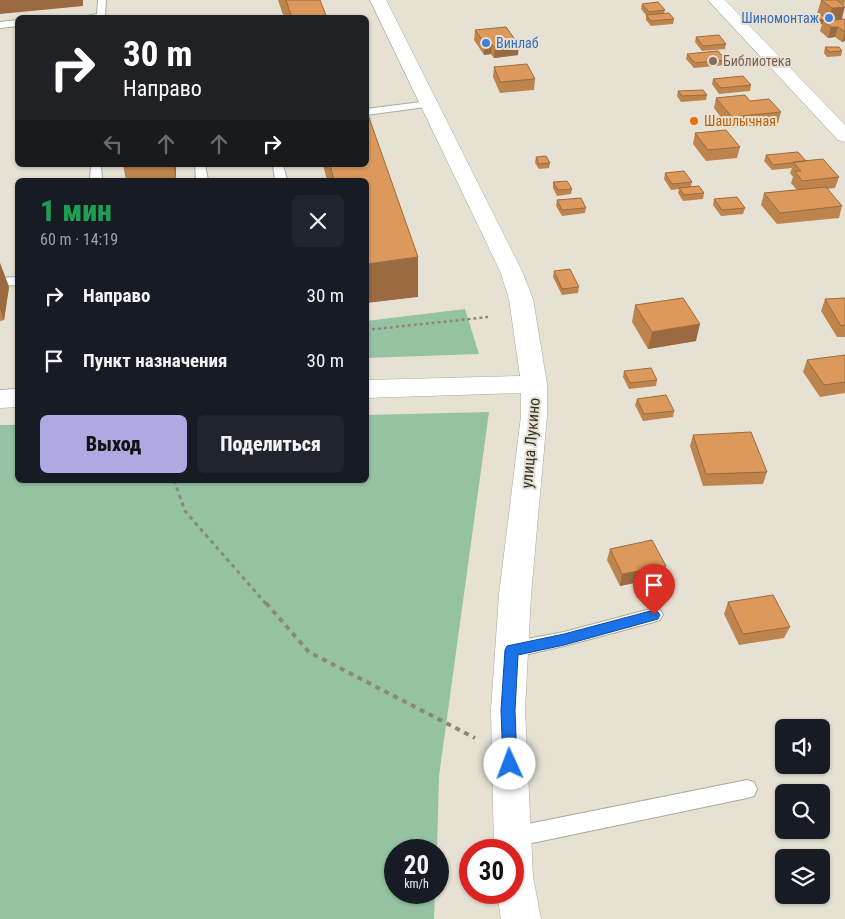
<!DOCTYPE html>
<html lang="ru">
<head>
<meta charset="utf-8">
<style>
  :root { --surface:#171b24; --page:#20242c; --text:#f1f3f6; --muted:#9ea1a6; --accent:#aea9e1 }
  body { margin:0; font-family:"Roboto Condensed",sans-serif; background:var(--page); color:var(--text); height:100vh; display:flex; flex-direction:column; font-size:19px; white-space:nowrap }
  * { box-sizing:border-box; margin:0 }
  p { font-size:16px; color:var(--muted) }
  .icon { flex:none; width:28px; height:28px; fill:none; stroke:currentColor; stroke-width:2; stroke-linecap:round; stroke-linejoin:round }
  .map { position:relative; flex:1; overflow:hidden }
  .side { position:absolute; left:15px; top:178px; width:354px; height:305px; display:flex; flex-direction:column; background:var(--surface); border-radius:8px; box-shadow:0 1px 4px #0004 }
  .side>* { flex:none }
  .hud { position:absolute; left:15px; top:15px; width:354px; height:152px; border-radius:8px; box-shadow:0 1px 4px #0004; background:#202124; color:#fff; overflow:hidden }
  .tools { position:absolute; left:775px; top:719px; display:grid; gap:10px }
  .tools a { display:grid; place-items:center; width:55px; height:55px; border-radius:8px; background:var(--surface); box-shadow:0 1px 4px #0004; font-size:25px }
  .speed { position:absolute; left:384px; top:839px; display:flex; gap:10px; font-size:25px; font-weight:700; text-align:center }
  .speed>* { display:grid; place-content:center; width:65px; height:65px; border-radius:50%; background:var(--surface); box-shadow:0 1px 4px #0004; line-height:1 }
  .speed small { font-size:12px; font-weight:400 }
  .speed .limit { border:8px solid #d22; background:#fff; color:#111 }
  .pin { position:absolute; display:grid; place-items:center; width:42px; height:42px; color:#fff; margin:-51px -21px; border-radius:50% 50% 50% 0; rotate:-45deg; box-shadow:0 0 5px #0007 }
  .pin .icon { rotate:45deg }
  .me { position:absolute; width:55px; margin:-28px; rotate:358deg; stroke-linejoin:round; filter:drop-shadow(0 0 4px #0008) }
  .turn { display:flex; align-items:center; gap:18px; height:105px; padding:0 25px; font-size:22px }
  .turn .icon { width:65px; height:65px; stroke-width:2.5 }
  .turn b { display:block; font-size:35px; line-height:42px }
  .lanes { display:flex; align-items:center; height:48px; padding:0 25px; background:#0003; justify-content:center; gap:25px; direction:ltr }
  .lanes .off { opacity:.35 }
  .round { display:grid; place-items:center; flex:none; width:52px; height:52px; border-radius:8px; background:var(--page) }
  .headline { display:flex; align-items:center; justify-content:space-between; height:85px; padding:0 25px }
  h1 { font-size:30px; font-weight:800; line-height:38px; color:#1e9e55 }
  .cta { display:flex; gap:10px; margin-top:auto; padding:10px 25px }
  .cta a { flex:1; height:58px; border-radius:8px; background:var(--accent); color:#111; font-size:20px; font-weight:800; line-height:58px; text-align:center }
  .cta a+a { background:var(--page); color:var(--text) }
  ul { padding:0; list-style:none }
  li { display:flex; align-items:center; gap:15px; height:65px; padding:0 25px }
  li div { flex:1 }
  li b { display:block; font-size:19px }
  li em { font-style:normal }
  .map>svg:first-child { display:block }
  .green { fill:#95c3a1 }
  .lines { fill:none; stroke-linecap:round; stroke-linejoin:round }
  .lane-casing { stroke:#aea89b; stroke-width:2 }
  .street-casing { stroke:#aea89b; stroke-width:1 }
  .primary-casing { stroke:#aea89b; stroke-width:1 }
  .path-far2 { stroke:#8b877e; stroke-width:2.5; stroke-dasharray:3 3; stroke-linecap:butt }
  .path-far1 { stroke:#8b877e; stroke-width:3; stroke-dasharray:4 4; stroke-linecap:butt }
  .path { stroke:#8b877e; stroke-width:4; stroke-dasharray:5 5; stroke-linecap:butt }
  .lane { fill:#fff; fill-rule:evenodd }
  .street { fill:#fff; fill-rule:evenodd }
  .primary { fill:#fff; fill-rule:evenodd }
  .wall { fill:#bd844e }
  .shaded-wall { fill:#9a6b40 }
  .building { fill:#dc995b; stroke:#9a6b40 }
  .route { fill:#1a73e8; stroke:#114b97 }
  .shop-dot { fill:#3f7fe0; stroke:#e7e1d4; stroke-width:2 }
  .education-dot { fill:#8d6e63; stroke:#e7e1d4; stroke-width:2 }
  .food-dot { fill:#e8710a; stroke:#e7e1d4; stroke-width:2 }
  .labels { text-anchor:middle; stroke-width:4; stroke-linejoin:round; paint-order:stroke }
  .far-shop-label { font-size:14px; fill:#366cbe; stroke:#e7e1d4; text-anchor:end }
  .far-education-label { font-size:14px; fill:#785e54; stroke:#e7e1d4; text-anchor:start }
  .far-food-label { font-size:14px; fill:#c56008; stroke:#e7e1d4; text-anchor:start }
  .street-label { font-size:16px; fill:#34322d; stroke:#e7e1d4 }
</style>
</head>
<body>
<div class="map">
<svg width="845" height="919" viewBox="0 0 845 919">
  <rect width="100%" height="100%" fill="#e7e1d4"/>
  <path class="green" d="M465,309L479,354L366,358V321Z
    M489,412L439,776L437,850H395V892L435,893L434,919H0V425H17L18,480H366V415Z"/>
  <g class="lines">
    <defs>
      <path id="lane" d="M98,0H106L105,18H77L97,14Z
        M18,20V26L0,28V22Z
        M429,101L433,102V106L366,115V109Z
        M91,165H101L102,180H90Z
        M195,165H205L208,180H196Z
        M273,165H283L287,180H275Z
        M18,277V285L0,286V278Z
        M654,608L660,610L663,615L660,620L654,622L564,646L511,658L505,655L502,650L505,645L511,642L564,632Z
        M747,780L754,782L757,789L754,796L747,798L513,847L506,844L503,837L506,830L513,827Z"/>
      <path id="street" d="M370,0H386L522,271L533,299L547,384V416L531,595L525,710L533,877L541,919H501L497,892H512V850H494L491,710L499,595L521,416V393L366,398V380L520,376L509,299L500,271Z
        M18,389V407L0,408V390Z"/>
      <path id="primary" d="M708,0H725L845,125V142L838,140Z"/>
    </defs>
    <use href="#lane" class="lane-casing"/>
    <use href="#street" class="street-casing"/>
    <use href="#primary" class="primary-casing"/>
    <path class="path-far2" d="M366,330L488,317"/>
    <path class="path-far1" d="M174,480L185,511L267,605"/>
    <path class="path" d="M266,603L309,652L475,738"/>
    <use href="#lane" class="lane"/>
    <use href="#street" class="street"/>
    <use href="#primary" class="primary"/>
  </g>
  <path class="wall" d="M278,0H320L327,18H284Z
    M821,0H845L842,19H845V41L842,42L835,37L828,38L820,31L822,24L812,25L808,21L809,16L819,15L817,14Z
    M642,4L665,10L664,13L674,19L673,24L651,26L646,20V15L641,9Z
    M475,30L518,55L494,58L491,54L484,55L474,40Z
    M696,37L726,44L725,49L702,51L695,42Z
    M825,47L842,51L841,56L827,57L824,53Z
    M687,54L726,60L725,65L694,68L686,59Z
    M494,67L535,79L534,90L500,93L493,77Z
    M713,79L751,85L750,91L719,94L712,84Z
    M678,91L707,95L706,100L681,102L677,96Z
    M716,98L750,101L781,112L778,123L729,128L714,108Z
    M695,133L740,147L737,158L706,161L693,144Z
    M766,155L806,161L839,177L835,188L827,189L842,206L839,218L777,224L761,205L764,193L797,190L791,183L793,177L790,173L792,168L772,170L764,161Z
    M536,157L550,163L549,168L539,169L535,163Z
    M123,165H176V180H126Z
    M323,165H366L418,297L366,180H327Z
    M665,173L692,182L691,186L704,193L703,199L683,201L678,193L679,189L671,190L664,179Z
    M553,182L572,189L571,194L557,196L553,188Z
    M714,199L745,208L743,214L721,216L713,205Z
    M557,200L586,208L585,213L562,216L556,206Z
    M0,263L9,287L4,320L0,321Z
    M554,271L579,287L578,293L562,295L553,277Z
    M845,298V337H837L821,311L825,299Z
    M635,305L696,341L648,349L632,322Z
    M845,355V393L820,397L803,372L807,360Z
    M624,371L657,380L656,386L629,389L623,377Z
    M637,399L674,411L673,417L643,421L635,405Z
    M693,435L767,472L763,484L703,486L690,446Z
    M610,549L662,577L620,586L607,560Z
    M728,602L790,627L784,638L739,645L724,614Z"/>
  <path class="shaded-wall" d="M0,0H83V6L0,14Z
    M845,7L841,21L828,23L832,8Z
    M826,19L825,23L823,21L822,24L812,25L814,20Z
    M831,27H838L835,37L828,38Z
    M845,32V41L842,42Z
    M485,44H492L491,54L484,55Z
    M519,45L518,55L494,58L495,48Z
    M173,165H176V180Z
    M418,257V297L366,303V264Z
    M0,263L9,287L4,320L0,309Z
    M700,324L696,341L648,349L652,332Z
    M666,566L662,577L620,586L622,574Z"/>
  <path class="building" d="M286,0H320L327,18H292Z
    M821,0H837L845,7L832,8Z
    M658,2L665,10L649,12L642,4Z
    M669,13L674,19L651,21L646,15Z
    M822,15L826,19L814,20L809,16Z
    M845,19V32L838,27H831L823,21Z
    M506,27L519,45L495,48L492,44H485L475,30Z
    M719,35L726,44L703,46L696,37Z
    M825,47H839L842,51L829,52Z
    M718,51L726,60L695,63L687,54Z
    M527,64L535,79L500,82L494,67Z
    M743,76L751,85L721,88L713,79Z
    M703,90L707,95L682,96L678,91Z
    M745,95L750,101L769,99L781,112L732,117L716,98Z
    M366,109L418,257L366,264V180H334L330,165H366Z
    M726,130L740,147L708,150L695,133Z
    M798,152L806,161L773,165L766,155Z
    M546,156L550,163L539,164L536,157Z
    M823,159L839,177L802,181L795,171H801L793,162Z
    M684,171L692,182L672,184L665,173Z
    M567,181L572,189L558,190L553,182Z
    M699,186L704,193L684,195L679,188Z
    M826,187L842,206L780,213L764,193Z
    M737,197L745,208L722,210L714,199Z
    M581,198L586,208L562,210L557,200Z
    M570,269L579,287L562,289L554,271Z
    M683,298L700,324L652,332L635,305Z
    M845,298V325L841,326L825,299Z
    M845,355V382L824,385L807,360Z
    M651,368L657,380L630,383L624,371Z
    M666,395L674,411L644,414L637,399Z
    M751,432L767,472L706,474L693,435Z
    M652,540L666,566L622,574L610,549Z
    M773,595L790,627L743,634L728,602Z"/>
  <path class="route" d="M654,610L658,612L660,615L658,619L564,645L518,655L515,710L517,764L515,769L510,771L505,769L503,764L501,710L505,650L507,646L564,634Z"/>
  <g class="shop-dot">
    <circle cx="829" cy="18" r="5"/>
    <circle cx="486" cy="43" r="5"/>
  </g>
  <circle class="education-dot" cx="713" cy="61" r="5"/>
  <circle class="food-dot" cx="694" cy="121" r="5"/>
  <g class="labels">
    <g class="far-shop-label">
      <text x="819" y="23">Шиномонтаж</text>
      <text x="496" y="48" text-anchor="start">Винлаб</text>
    </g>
    <g class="far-education-label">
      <text x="723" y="66">Библиотека</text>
    </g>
    <g class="far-food-label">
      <text x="704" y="126">Шашлычная</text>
    </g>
    <g class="street-label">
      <text transform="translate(530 443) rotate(-85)" y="6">улица Лукино</text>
    </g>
  </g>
</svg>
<div class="tools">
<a><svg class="icon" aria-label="sound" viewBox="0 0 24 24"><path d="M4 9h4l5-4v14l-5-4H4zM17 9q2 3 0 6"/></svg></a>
<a><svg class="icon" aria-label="search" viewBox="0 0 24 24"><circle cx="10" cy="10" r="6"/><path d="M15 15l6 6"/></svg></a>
<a><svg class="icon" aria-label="layers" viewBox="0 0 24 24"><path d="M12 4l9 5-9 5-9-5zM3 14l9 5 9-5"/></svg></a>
</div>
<div class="speed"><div>20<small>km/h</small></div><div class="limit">30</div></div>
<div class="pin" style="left:654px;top:615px;background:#d93025"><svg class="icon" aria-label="arrive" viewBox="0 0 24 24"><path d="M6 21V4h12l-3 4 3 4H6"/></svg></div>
<svg class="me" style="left:510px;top:764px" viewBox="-20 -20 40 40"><circle r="19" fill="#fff"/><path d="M0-13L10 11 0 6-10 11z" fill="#1a73e8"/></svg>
<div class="hud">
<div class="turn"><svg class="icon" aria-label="right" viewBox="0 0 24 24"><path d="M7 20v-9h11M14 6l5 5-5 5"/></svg><div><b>30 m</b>Направо</div></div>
<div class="lanes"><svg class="icon off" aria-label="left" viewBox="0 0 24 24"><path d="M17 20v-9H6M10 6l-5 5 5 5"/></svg><svg class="icon off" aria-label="ahead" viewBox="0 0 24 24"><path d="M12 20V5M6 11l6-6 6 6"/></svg><svg class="icon off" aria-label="ahead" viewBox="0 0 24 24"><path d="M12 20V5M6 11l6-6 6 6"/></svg><svg class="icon" aria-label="right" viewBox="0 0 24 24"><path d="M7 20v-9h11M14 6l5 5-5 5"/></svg></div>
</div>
<section class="side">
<div class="headline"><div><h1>1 мин</h1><p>60 m · 14:19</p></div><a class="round"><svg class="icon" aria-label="close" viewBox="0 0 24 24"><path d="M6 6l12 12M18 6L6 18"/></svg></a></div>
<ul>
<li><svg class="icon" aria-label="right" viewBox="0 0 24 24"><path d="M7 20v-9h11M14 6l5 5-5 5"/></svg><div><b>Направо</b></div><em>30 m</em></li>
<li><svg class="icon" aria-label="arrive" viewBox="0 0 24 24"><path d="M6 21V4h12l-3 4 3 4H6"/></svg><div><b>Пункт назначения</b></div><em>30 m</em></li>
</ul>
<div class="cta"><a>Выход</a><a>Поделиться</a></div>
</section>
</div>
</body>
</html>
